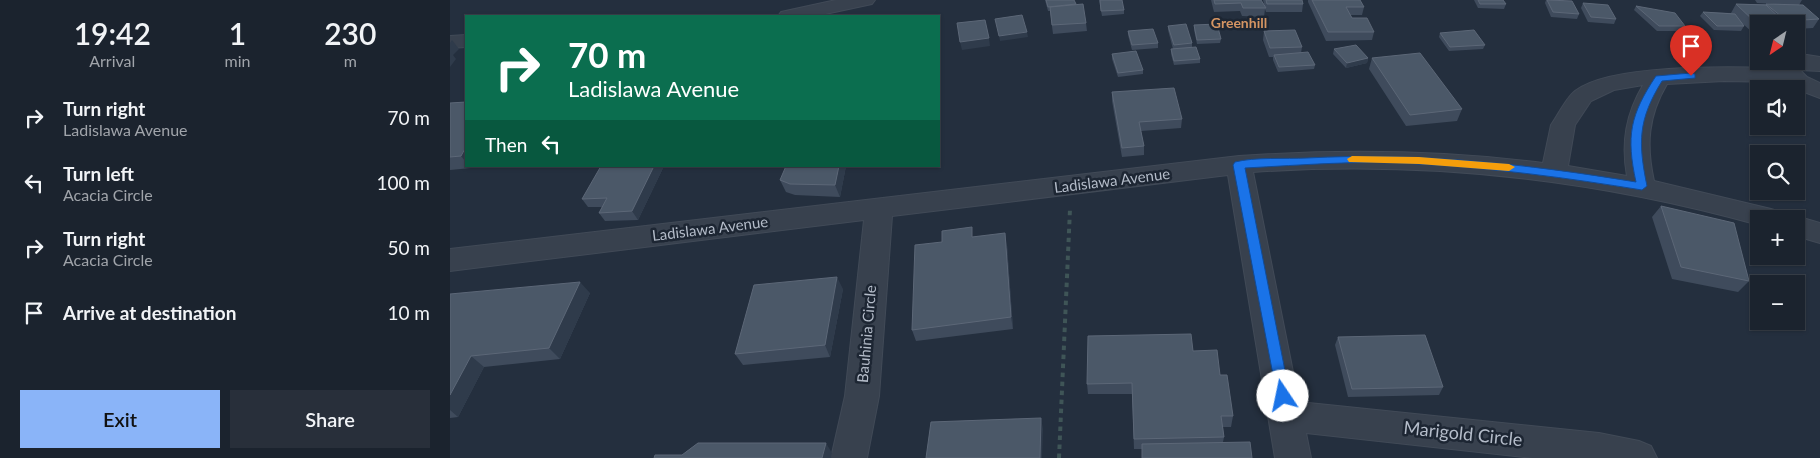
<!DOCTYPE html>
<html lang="en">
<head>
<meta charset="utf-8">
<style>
  :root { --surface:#1b232e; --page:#282f3a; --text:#f1f3f6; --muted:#a0a4aa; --line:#39404a; --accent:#8ab4f8 }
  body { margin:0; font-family:Lato,sans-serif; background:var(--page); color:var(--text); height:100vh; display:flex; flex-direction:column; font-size:19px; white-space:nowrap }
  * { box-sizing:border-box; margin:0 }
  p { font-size:16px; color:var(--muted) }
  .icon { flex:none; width:28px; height:28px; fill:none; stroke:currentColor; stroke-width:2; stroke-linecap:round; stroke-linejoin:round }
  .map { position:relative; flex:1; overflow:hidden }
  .details { display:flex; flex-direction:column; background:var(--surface); width:450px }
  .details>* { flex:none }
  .hud { position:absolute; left:15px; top:15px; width:475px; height:152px; border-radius:0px; box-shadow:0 1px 4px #0004,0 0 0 1px var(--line); background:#0b6e4f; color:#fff; overflow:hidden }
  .needle { width:32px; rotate:215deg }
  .tools { position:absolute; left:1300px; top:15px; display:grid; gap:10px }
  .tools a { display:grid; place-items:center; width:55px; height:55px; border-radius:0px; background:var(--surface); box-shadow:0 1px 4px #0004,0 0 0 1px var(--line); font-size:25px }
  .pin { position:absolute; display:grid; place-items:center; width:42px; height:42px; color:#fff; margin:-51px -21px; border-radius:50% 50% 50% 0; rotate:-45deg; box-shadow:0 0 5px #0007 }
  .pin .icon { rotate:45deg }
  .me { position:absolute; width:55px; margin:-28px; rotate:349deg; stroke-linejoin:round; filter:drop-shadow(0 0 4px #0008) }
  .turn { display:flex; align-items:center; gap:18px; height:105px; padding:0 20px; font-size:22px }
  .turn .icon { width:65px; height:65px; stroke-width:2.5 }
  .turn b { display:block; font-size:35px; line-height:42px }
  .then { display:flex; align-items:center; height:48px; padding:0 20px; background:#0003; gap:10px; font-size:19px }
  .eta { display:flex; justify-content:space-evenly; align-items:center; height:85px; text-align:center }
  .eta b { font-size:30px; font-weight:600; line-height:35px }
  .action { display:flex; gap:10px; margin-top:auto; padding:10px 20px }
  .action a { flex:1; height:58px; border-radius:0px; background:var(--accent); color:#111; font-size:20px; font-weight:600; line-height:58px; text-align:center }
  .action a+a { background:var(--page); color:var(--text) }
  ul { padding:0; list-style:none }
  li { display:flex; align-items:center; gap:15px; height:65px; padding:0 20px }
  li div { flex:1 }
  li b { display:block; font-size:19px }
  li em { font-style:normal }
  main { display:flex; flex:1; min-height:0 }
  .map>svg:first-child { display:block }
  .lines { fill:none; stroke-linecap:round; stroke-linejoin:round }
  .street-casing { stroke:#414a57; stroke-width:2 }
  .path { stroke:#3f5557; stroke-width:4; stroke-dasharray:4.5 4.5; stroke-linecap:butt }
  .street { fill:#38414e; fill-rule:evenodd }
  .wall { fill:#3f4b5c }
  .shaded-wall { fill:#2f3b4b }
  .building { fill:#4b5868; stroke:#5c6777 }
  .route { fill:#1a73e8; stroke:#114b97 }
  .slow { fill:#f59e0b }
  .labels { text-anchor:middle; stroke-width:5; stroke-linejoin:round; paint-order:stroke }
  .far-neighbourhood-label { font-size:14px; font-weight:bold; fill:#d59563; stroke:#1d2633 }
  .street-label { font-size:15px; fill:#b4bcc9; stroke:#1d2633 }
  .near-street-label { font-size:18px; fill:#b4bcc9; stroke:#1d2633 }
</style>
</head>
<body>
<main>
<section class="details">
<div class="eta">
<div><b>19:42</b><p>Arrival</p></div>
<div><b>1</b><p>min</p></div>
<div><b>230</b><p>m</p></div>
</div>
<ul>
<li><svg class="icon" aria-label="right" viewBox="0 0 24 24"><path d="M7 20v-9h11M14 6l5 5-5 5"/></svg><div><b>Turn right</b><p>Ladislawa Avenue</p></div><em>70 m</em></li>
<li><svg class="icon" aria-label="left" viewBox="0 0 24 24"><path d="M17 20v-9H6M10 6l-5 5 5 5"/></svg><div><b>Turn left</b><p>Acacia Circle</p></div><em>100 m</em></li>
<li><svg class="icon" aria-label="right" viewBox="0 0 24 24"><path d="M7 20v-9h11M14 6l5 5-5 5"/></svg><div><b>Turn right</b><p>Acacia Circle</p></div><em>50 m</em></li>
<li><svg class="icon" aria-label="arrive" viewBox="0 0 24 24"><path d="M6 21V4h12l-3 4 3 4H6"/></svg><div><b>Arrive at destination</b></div><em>10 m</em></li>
</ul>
<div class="action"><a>Exit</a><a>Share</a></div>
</section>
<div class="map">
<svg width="1370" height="458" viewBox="0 0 1370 458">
  <rect width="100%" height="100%" fill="#242f3e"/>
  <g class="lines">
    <defs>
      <path id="street" d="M386,0H425L422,4L366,16H328L331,12Z
        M16,35V47L0,48V36Z
        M1357,55L1370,57V71L1350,70L1357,77L1370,83V98L1341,87L1337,82L1274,81L1217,84C1198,116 1196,145 1204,181L1321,209L1331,212L1334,219H1309V225C1144,179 974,160 803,172L849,402L1149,433L1189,441L1201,446L1207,458H1083L856,433L861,458H825L778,175L442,216L429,396L417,458H381L395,396L414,220L0,271V249L789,156C891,149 992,150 1093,163L1101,125C1108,115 1116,98 1125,91C1161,63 1283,67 1329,68L1334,61H1346V56ZM1193,85C1176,114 1171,142 1177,176L1118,166L1125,125L1141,101L1164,90Z
        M1346,216L1370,223V243L1346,236V219H1337Z"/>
    </defs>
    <use href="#street" class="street-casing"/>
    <path class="path" d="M609,458L620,209"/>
    <use href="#street" class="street"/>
  </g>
  <path class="wall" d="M595,0H624L626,5L636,23L637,31L603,34L600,11H598Z
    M649,0L674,10V14L652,16Z
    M761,0H811L815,7L813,0H852L853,4L852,12H816L815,9L814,17L792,16L790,11L764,12Z
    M858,0H910L914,7L912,15H900L902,18L924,32L922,40L876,41L858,2Z
    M1024,0H1053L1056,4L1054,9L1028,8Z
    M1096,0H1113L1129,14L1127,19L1101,17L1095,3Z
    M1305,0H1352L1349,5L1369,19L1363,28L1346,29V24H1309V32H1302L1293,24L1294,26L1291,31L1264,30L1250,16L1253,12L1281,13L1286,4H1324L1307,3Z
    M1133,3L1166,19L1164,24L1138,22L1131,8Z
    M1186,6L1235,26L1232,31H1207L1184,10Z
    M744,25L771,39L770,43L747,44L744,30Z
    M718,26L742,43V47L750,59V63L724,65L721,54V49H723L718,30Z
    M678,31L708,43V48L682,50L678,35Z
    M814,31L852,47L851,53L865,65L864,69L828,72L823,60V57H819L813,40Z
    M990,33L1035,45L1033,49L999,51L989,37Z
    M884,49L918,58L917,63L896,68L883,54Z
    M662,54L693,70V74L668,77L662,59Z
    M922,58L1012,109L1007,121L956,126L919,69Z
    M662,92L732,119L731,128L691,131L694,146V155L672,157L662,101Z
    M16,102V166H22L21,168L0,170V103Z
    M214,166L188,220L155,221L149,213L152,207H138L132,199Z
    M396,166L390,197L345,195L336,192L330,180Z
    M1211,206L1299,281L1288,292L1222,279L1202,217Z
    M524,237L557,245L563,329L466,341L462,330L492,242Z
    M393,289L380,357L293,365L285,354Z
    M140,293L110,359L34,367L8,417L0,418V294Z
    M888,337L993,387L989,395L898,397L885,345Z
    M743,351L770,375L783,416L781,427H773L774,437L773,442L802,458H692V449H684L682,394H638L637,384Z"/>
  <path class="shaded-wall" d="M577,32L578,37L550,41L549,36Z
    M539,38L540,46L512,50L510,42Z
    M2,40L9,49L3,55L6,59L0,67V43Z
    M918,58L917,63L896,68L897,63Z
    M16,147V162L11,156Z
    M204,166H214L188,220L182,211Z
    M389,166H396L390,197L385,185Z
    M555,233L557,245L563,329L561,317Z
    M387,277L393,289L380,357L375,345Z
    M130,282L140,293L110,359L99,348Z
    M21,356L34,367L8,417L0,410V395Z
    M591,418L593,429L592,458H590Z
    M376,443L382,453L381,458H372Z"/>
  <path class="building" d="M596,0H624L626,4L598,7Z
    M650,0H672L674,10L651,11Z
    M764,0H811L816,8H793L791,3L765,4Z
    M816,0H852L853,4H817Z
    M862,0H910L914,7H896L902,18H917L924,32H878Z
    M1028,0H1053L1056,4H1030Z
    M1097,0L1122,1L1129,14L1103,12Z
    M1133,3L1158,5L1166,19L1141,17Z
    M633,4L636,23L602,25L600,7Z
    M1286,4L1316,5L1334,22L1307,24Z
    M1316,4L1353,5L1369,19L1337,21Z
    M1186,6L1225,13L1235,26H1209Z
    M1253,12L1285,14L1294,26H1267Z
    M572,15L577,32L549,36L545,19Z
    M535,20L539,38L510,42L507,23Z
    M736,24L742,43L724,45L718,26Z
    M767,24L771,39L747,40L744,25Z
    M703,29L708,43L682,45L678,31Z
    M845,30L852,47L820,48L814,31Z
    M1024,30L1035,45L1000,47L990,33Z
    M906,45L918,58L897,63L884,49Z
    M746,47L750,59L724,61L721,49Z
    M686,51L693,70L668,73L662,54Z
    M858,52L865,65L829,67L824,55Z
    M970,53L1012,109L960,115L922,58Z
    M724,88L732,119L689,122L694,146L672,148L662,92Z
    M16,102V147L11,156L0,157V103Z
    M151,166H204L182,211L149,213L157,198L132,199Z
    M336,166H389L385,185L340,184L330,180Z
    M1211,206L1284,223L1299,281L1231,267Z
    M522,227V237L555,233L561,317L462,330L465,245L492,242V231Z
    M387,277L375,345L285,354L304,285Z
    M130,282L99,348L21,356L0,395V294Z
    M741,334L743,351L767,350L770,375H777L783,416H771L774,437L684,439L682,383L637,384L638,336Z
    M975,335L993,387L902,389L888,337Z
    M591,418L590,458H476L481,422Z
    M800,442L802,458H692V444Z
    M248,443H376L372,458H204L205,455H232Z"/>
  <path class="route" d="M1241,73L1245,74V78L1212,81C1188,120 1188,142 1197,186L1192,190C1118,178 1044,168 969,164C911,160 853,165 795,168L840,396L838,401L833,402L828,401L783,165L785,162C804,157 836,159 857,158C967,152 1077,164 1186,182C1176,136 1180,115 1206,76Z"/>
  <path class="slow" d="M902,156L969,157L1059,164L1065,167L1059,171L969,164L899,162L897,159Z"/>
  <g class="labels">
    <g class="far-neighbourhood-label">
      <text x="789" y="28">Greenhill</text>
    </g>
    <g class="street-label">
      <text transform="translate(662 181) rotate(-7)" y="5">Ladislawa Avenue</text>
      <text transform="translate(260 229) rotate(-7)" y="5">Ladislawa Avenue</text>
      <text transform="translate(417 334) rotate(-85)" y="5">Bauhinia Circle</text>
    </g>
    <g class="near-street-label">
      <text transform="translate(1013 434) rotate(6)" y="6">Marigold Circle</text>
    </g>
  </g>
</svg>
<div class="tools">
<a><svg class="needle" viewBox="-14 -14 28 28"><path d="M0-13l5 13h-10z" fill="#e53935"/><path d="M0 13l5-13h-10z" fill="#a0a4aa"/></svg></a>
<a><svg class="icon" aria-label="sound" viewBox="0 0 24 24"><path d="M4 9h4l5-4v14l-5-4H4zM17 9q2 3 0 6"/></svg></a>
<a><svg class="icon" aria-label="search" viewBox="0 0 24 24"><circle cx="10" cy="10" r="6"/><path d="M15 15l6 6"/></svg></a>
<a>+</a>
<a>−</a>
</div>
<div class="pin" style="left:1241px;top:76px;background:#d93025"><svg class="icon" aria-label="arrive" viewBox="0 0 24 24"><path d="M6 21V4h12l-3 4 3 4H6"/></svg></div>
<svg class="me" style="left:833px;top:396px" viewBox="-20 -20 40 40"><circle r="19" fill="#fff"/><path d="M0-13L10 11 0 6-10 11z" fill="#1a73e8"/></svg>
<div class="hud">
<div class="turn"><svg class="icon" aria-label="right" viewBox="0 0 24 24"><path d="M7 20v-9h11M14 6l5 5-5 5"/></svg><div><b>70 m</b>Ladislawa Avenue</div></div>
<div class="then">Then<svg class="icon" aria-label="left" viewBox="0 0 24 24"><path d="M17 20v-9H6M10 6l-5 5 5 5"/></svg></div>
</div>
</div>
</main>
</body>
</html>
